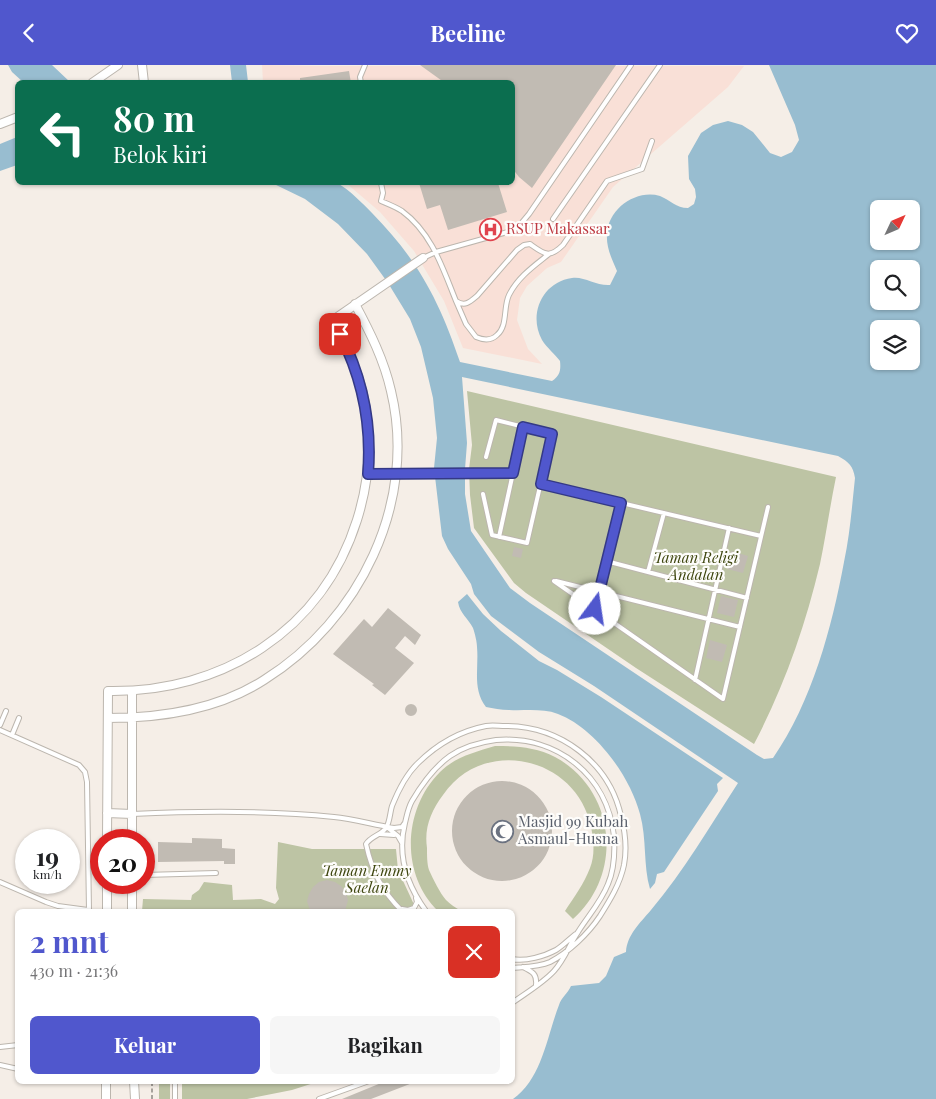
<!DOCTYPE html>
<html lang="id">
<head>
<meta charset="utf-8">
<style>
  :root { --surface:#fff; --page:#f6f6f6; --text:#202124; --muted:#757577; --accent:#5057cd }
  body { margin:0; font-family:"Playfair Display",serif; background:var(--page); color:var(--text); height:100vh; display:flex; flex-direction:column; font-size:19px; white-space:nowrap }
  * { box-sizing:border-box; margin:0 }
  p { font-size:16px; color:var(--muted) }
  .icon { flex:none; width:28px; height:28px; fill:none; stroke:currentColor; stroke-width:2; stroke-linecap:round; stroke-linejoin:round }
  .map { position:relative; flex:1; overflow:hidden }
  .drawer { position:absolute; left:15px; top:844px; width:500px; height:175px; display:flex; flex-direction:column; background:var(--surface); border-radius:8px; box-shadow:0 1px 4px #0004 }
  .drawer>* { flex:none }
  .top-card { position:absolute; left:15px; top:15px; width:500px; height:105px; border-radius:8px; box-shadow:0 1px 4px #0004; background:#0b6e4f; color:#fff; overflow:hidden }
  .needle { width:32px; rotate:46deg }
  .fabs { position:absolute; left:870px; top:135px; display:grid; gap:10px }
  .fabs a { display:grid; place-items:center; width:50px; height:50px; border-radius:8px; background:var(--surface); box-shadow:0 1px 4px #0004; font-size:25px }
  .speed { position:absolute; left:15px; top:764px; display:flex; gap:10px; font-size:25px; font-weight:700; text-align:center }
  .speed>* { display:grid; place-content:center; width:65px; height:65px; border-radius:50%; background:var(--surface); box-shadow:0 1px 4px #0004; line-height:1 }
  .speed small { font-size:12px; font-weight:400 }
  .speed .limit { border:8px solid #d22; background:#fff; color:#111 }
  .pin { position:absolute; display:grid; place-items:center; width:42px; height:42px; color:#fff; margin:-21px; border-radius:10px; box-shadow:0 2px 8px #0006 }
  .me { position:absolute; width:55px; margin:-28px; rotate:14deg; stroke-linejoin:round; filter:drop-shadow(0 0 4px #0008) }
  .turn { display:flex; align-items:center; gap:18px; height:105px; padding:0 15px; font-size:22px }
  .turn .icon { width:65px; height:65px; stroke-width:2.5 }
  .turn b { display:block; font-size:35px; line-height:42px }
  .round { display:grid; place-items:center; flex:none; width:52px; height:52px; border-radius:8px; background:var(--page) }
  .head { display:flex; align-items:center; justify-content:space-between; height:85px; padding:0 15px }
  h1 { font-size:30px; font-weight:700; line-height:38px; color:var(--accent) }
  .cta { display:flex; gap:10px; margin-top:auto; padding:10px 15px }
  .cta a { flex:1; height:58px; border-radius:8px; background:var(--accent); color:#fff; font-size:20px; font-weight:700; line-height:58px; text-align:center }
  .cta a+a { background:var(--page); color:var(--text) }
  header { display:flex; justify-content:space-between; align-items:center; height:65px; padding:0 15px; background:var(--accent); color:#fff; font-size:22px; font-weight:700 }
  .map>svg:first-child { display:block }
  .medical { fill:#f9e0d7 }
  .green { fill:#bdc4a4 }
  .water { fill:#98bdd0; fill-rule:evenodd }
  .building { fill:#c1bbb3 }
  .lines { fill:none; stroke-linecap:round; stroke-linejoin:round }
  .lane-casing { stroke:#bcb6ae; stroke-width:6 }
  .street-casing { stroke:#bcb6ae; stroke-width:10 }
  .path { stroke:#a7a29c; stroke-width:2; stroke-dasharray:4 2.5; stroke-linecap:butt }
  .lane { stroke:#fff; stroke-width:4 }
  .street { stroke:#fff; stroke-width:8 }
  .route-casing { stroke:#343985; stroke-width:12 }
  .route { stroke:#5057cd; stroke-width:9 }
  .labels { text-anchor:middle; stroke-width:4.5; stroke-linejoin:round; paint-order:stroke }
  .health-label { font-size:15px; fill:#be3a42; stroke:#fefdfb; text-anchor:start }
  .park-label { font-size:15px; font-style:italic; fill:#3e460e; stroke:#fefdfb }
  .worship-label { font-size:15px; fill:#5b616d; stroke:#fefdfb; text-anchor:start }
</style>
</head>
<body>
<header><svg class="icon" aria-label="back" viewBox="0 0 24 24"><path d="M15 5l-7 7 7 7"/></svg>Beeline<svg class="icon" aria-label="heart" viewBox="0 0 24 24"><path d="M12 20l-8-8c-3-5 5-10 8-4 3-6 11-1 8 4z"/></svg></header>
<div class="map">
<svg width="936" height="1034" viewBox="0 0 936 1034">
  <rect width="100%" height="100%" fill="#f5eee7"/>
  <path class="medical" d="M262,0L318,1H744L728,22L613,122L561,197L547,203L527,221L520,233L517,255L528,284L542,299L463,283L444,236L414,186L380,147L346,118H512V18L263,17Z"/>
  <path class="green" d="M467,326L836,412C830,441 826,470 820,499C805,562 784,622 754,679L636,603L526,528L514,518L474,463L470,430L469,404L472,380Z
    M495,681C516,681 536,682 555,692C616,725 624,809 573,854L565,846C574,832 584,819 590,803C595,790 594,776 591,762C577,692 484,670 443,730C431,746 424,763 427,783C427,790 427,799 429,805C433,814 440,828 446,835C450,839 456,843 461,846H438C400,809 403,744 440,707C455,692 475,687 495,681Z
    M278,777L312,784H396L398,805L417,846H142L143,834L191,835L192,830L199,825L204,817L232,820L233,835L261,834L275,839L279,834L276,823Z
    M159,1016H170V1034H159Z
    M182,1016H320L292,1025L247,1034H182Z"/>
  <path class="water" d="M8,0H52L70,17H23L12,7Z
    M230,0H246L248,17H232Z
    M769,0H936V1034H513C542,1014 547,971 559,940C561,933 568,928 571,921L599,918L606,911L614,892L626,887C627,870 640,858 651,845C684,806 710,761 738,718L594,621L539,587L491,551L474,529L471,519L448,484L442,471L434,403L437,373L433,333L421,282L410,254L388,218L367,189L338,159L305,134L272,118C283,118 331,115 337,118C349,124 363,139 372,148C418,195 439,235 460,297L552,316C560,311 561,305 560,296C555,289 547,283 542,275C528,250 542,217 572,213C584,211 596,221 610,220L617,206C612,194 606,183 607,169C608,144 636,124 660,131C670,135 676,143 688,143L694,139L696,132L695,124L689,114L688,91L701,68L713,60L728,56L742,60L753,67L770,88L781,92L792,87L799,75L795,60ZM879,144H911V176H879ZM879,204H911V236H879ZM879,264H911V296H879ZM462,312L838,391C849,397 853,401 855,413C852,441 850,469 844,497C832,562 812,637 773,693L764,694L757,690L530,538L510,523L471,466L465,429V404L467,378Z
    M17,72V100L0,106V79Z
    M467,529L483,549L501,566L539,596L557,605L601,632L723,713L717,719L718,726L664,807L657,809L655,818L650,824C643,800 647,774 640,749C630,711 595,663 558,649C542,643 525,646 509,645C501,645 493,643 486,642C472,624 479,603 477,582C477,577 475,569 473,563C468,553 460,549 458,537Z"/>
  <path class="building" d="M420,0H616L532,123L519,112L512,103V18H445Z
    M349,6L351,18H300V13Z
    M419,118H498L507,147L448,165L440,140L427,144Z
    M514,482L523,484L521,493L512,491Z
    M731,486L748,491L743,508L727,504Z
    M721,531L738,535L734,552L717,548Z
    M388,543L421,570L415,580L405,571L395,583L414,598L385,630L372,620L374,619L333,589L364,554L372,562Z
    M710,575L727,580L722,597L706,593Z
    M405 645a6 6 0 1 1 12 0a6 6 0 1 1-12 0Z
    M452 766a50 50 0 1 1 100 0a50 50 0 1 1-100 0Z
    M192,773L222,774V783L235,784V799H224V796L158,797V777L192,778Z
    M327,815L335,817L341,821L346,827L348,835L345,846H310L307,836L309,829L313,822L319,817Z
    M386,1016L415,1017L371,1034H342Z"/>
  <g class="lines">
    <defs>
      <path id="lane" d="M361,18L360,12L365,0
        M381,118L383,128L381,136C388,139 396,142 402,146C432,168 443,204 456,236C465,242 470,237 477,231L517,185L524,180L530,179C544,189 549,194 563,180L607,116L642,104L652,76
        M553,154L660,0
        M423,193L436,187L511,166L519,161L529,149L631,0
        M456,236L466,259L476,272C483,275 491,276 497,270C508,261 503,242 509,230C518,212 534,201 549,189
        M368,409L513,408
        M541,419L761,471
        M483,429L492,470L527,478L552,369L496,355L486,392
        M499,472L523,362
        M606,496L747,533
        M648,507L664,448
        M554,516L723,634L768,442
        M556,516L740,562
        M595,544L621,438
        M695,615L729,463
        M0,660L6,646
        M0,665L79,700L85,707L87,717L89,846
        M12,670L19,653
        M132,749C199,746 267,745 334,752C354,754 374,760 394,763L402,762L404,759
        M388,763L398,771L402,778
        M380,769L394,770
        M144,810L216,808
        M0,817L46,837L58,841L88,845
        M402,844L408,845L414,843L417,837L416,833
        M402,846C382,826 372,807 366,779C371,771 381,770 386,763C390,757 390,747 392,741C398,726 406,710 417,699C436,680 460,666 486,661C492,660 499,661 505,661C560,661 609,697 621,751C625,766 627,784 624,800C620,819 610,835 600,851C588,869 569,887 550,897C539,902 524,902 512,903
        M426,846C407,820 397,790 405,758C407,750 408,743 412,736C422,719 433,703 450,691C463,682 481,677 496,675C557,670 607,710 614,771C615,787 614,805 608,819C601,837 588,851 578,867C569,880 565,894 554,906C543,918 526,928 512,938
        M512,894C525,897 545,891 556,885C563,881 569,874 576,869
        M523,902C533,907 537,909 536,920
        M0,982L18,980
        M0,1000L18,1004
        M175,1016V1034
        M319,1034L369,1016"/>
      <path id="street" d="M142,0L144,18
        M92,18L118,0
        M0,59L18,52
        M132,627V775
        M108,653C161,653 219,644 264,615C359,556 418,438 391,326C384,295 370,267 355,239
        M107,748L132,749
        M107,775L108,626C222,628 322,566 357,455C369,417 372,378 365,339C360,309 347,281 333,255L423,193
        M132,818V846
        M107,846V818
        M106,1016V1034
        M134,1016L135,1034"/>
    </defs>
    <use href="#lane" class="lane-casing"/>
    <use href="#street" class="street-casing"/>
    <path class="path" d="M152,1034V1016"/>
    <use href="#lane" class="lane"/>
    <use href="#street" class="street"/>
  </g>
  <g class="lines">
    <defs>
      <path id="route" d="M340,269C362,312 372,360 368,409L513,408L523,362L552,369L541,419L621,438L595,544"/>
    </defs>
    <use href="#route" class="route-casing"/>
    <use href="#route" class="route"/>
  </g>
  <defs>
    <symbol id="hospital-ring" viewBox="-11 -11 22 22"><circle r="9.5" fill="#fefdfb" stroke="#e0444e" stroke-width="1.5"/><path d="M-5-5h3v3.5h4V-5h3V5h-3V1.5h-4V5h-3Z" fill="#e0444e"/></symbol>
    <symbol id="mosque-ring" viewBox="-11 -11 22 22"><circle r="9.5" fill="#fefdfb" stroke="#6b7280" stroke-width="1.5"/><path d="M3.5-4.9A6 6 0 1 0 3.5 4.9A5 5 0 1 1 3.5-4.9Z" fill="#6b7280"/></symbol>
  </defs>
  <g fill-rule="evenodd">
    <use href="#hospital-ring" x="478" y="152" width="25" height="25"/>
    <use href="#mosque-ring" x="490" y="754" width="25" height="25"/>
  </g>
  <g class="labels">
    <g class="health-label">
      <text x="506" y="169">RSUP Makassar</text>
    </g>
    <g class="park-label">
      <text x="696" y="498">Taman Religi<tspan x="696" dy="17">Andalan</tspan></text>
      <text x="367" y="811">Taman Emmy<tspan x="367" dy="17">Saelan</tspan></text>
    </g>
    <g class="worship-label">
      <text x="518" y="762">Masjid 99 Kubah<tspan x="518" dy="17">Asmaul-Husna</tspan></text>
    </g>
  </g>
</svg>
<div class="fabs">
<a><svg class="needle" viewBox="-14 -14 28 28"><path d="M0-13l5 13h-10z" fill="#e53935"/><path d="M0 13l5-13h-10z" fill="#757577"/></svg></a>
<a><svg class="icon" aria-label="search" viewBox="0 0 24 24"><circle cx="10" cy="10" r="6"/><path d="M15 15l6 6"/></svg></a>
<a><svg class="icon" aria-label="layers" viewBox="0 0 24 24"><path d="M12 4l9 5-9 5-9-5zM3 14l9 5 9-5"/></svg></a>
</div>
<div class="speed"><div>19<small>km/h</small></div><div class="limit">20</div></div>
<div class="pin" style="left:340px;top:269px;background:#d93025"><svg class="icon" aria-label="arrive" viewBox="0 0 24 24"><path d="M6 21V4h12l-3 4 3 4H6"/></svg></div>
<svg class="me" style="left:595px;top:544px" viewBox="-20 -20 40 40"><circle r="19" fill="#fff"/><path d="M0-13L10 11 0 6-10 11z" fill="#5057cd"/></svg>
<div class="top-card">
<div class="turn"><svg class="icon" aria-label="left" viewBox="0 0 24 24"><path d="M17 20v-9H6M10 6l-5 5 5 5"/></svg><div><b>80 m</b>Belok kiri</div></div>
</div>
<section class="drawer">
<div class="head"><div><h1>2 mnt</h1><p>430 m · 21:36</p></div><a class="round" style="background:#d93025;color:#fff"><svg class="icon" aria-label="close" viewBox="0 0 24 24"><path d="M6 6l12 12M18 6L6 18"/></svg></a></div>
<div class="cta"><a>Keluar</a><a>Bagikan</a></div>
</section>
</div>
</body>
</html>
